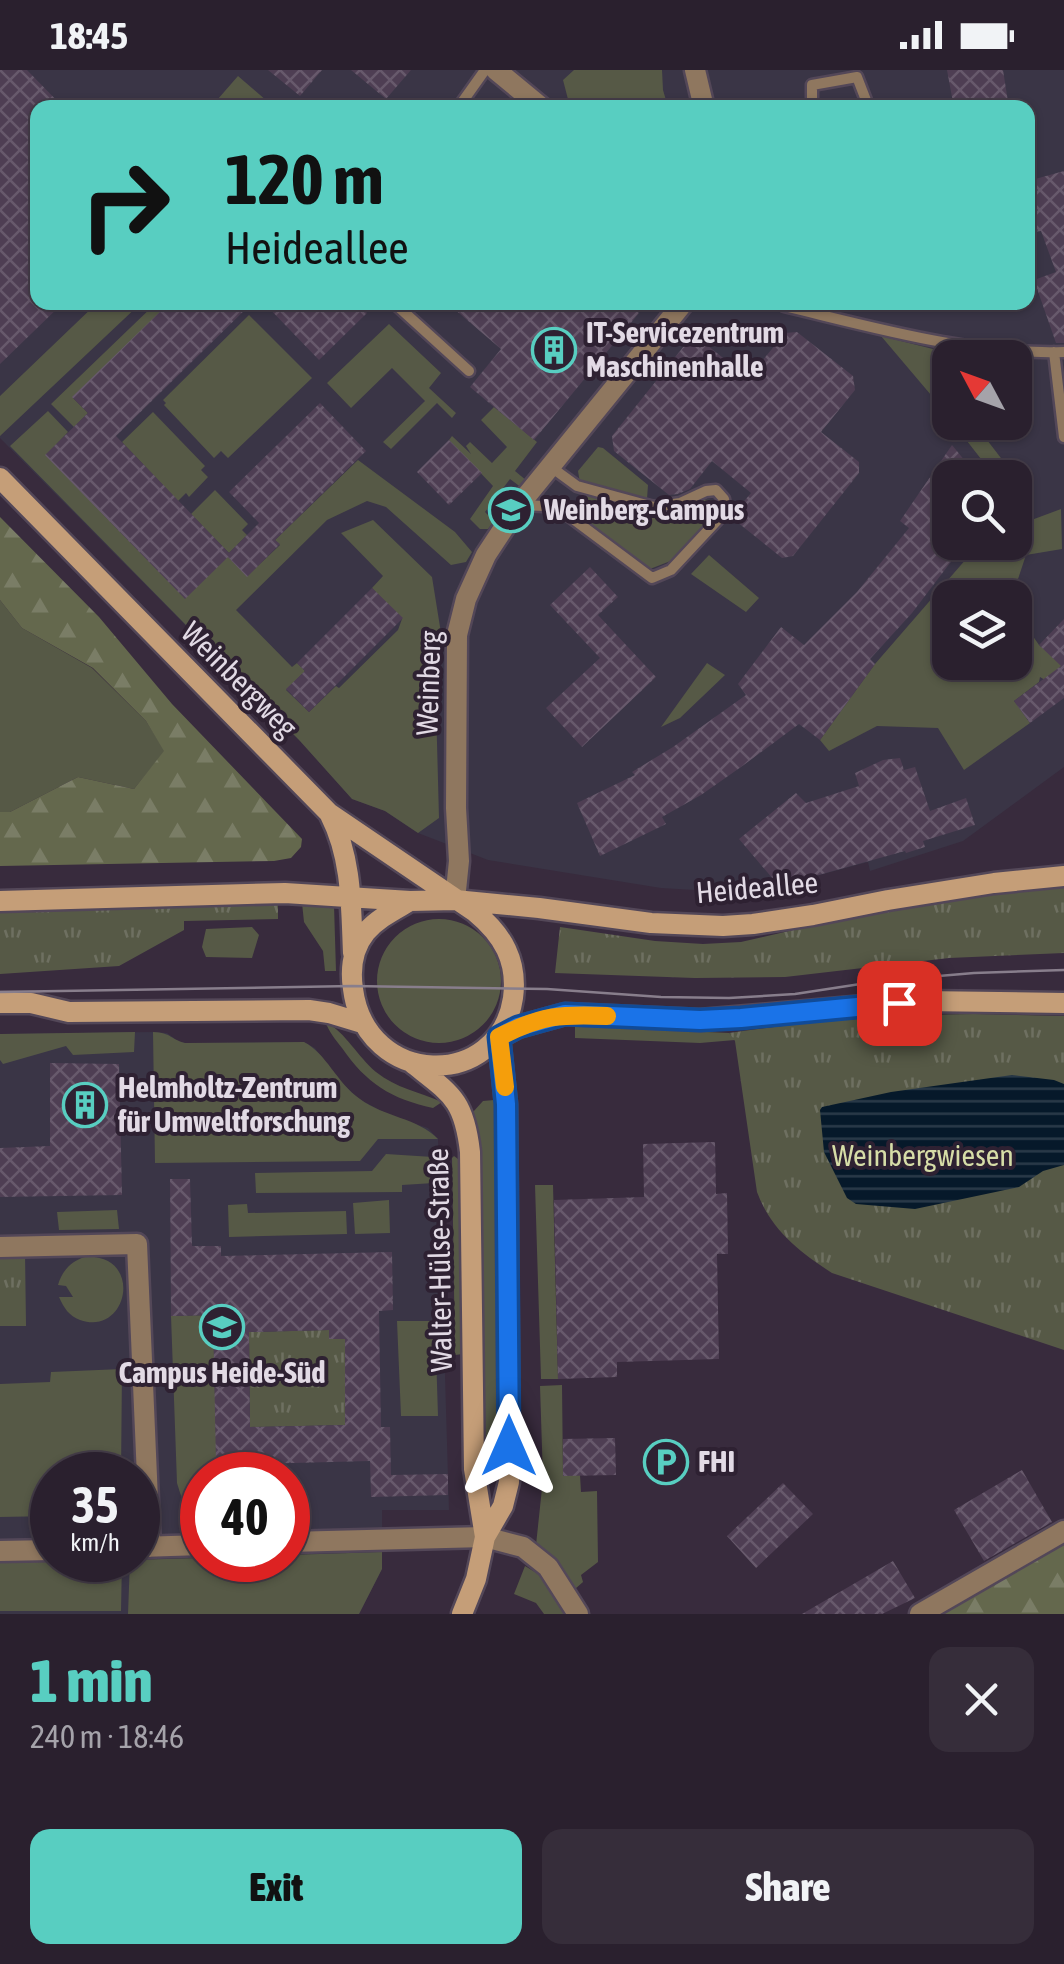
<!DOCTYPE html>
<html lang="en">
<head>
<meta charset="utf-8">
<style>
  :root { --surface:#2a202e; --page:#362d3a; --text:#f1f3f6; --muted:#a5a3aa; --line:#463e4a; --accent:#58cec1 }
  body { margin:0; font-family:"Asap Condensed",sans-serif; background:var(--page); color:var(--text); height:100vh; display:flex; flex-direction:column; font-size:38px; white-space:nowrap }
  * { box-sizing:border-box; margin:0 }
  p { font-size:32px; color:var(--muted) }
  .icon { flex:none; width:55px; height:55px; fill:none; stroke:currentColor; stroke-width:2; stroke-linecap:round; stroke-linejoin:round }
  .map { position:relative; height:1544px; overflow:hidden }
  .side { display:flex; flex-direction:column; background:var(--surface); flex:1 }
  .side>* { flex:none }
  .top-card { position:absolute; left:30px; top:30px; width:1005px; height:210px; border-radius:20px; box-shadow:0 2px 8px #0004,0 0 0 2px var(--line); background:#58cec1; color:#111; overflow:hidden }
  .needle { width:65px; rotate:311deg }
  .fabs { position:absolute; left:932px; top:270px; display:grid; gap:20px }
  .fabs a { display:grid; place-items:center; width:100px; height:100px; border-radius:20px; background:var(--surface); box-shadow:0 2px 8px #0004,0 0 0 2px var(--line); font-size:50px }
  .speed { position:absolute; left:30px; top:1382px; display:flex; gap:20px; font-size:50px; font-weight:700; text-align:center }
  .speed>* { display:grid; place-content:center; width:130px; height:130px; border-radius:50%; background:var(--surface); box-shadow:0 2px 8px #0004,0 0 0 2px var(--line); line-height:1 }
  .speed small { font-size:25px; font-weight:400 }
  .speed .limit { border:15px solid #d22; background:#fff; color:#111 }
  .pin { position:absolute; display:grid; place-items:center; width:85px; height:85px; color:#fff; margin:-42px; border-radius:20px; box-shadow:0 5px 15px #0006 }
  .me { position:absolute; width:110px; margin:-55px; rotate:0deg; stroke-linejoin:round; filter:drop-shadow(0 0 8px #0008) }
  .turn { display:flex; align-items:center; gap:35px; height:210px; padding:0 30px; font-size:45px }
  .turn .icon { width:130px; height:130px; stroke-width:2.5 }
  .turn b { display:block; font-size:70px; line-height:85px }
  .round { display:grid; place-items:center; flex:none; width:105px; height:105px; border-radius:20px; background:var(--page) }
  .overview { display:flex; align-items:center; justify-content:space-between; height:170px; padding:0 30px }
  h1 { font-size:60px; font-weight:800; line-height:75px; color:var(--accent) }
  .cta { display:flex; gap:20px; margin-top:auto; padding:20px 30px }
  .cta a { flex:1; height:115px; border-radius:20px; background:var(--accent); color:#111; font-size:40px; font-weight:800; line-height:115px; text-align:center }
  .cta a+a { background:var(--page); color:var(--text) }
  .status { display:flex; justify-content:space-between; align-items:center; height:70px; padding:0 50px; background:var(--surface); direction:ltr }
  .status svg { height:28px; fill:currentColor }
  .map>svg:first-child { display:block }
  .education { fill:#3a3546; fill-rule:evenodd }
  .grass { fill:#565946 }
  .forest { fill:url(#forest-firs) }
  .park { fill:url(#park-tufts) }
  .water { fill:url(#water-rules) }
  .building { fill:url(#building-cross-hatch); fill-rule:evenodd }
  .lines { fill:none; stroke-linecap:round; stroke-linejoin:round }
  .lane-casing { stroke:#534758; stroke-width:15 }
  .street-casing { stroke:#534758; stroke-width:25 }
  .secondary-casing { stroke:#534758; stroke-width:25 }
  .lane { stroke:#8f775f; stroke-width:10 }
  .street { stroke:#8f775f; stroke-width:20 }
  .secondary { stroke:#c59e78; stroke-width:20 }
  .tram { stroke:#887e8c; stroke-width:2.5 }
  .route-casing { stroke:#114b97; stroke-width:25 }
  .route { stroke:#1a73e8; stroke-width:18 }
  .slow { stroke:#f59e0b; stroke-width:18 }
  .labels { text-anchor:middle; stroke-width:8; stroke-linejoin:round; paint-order:stroke }
  .poi-label { font-size:30px; font-weight:bold; fill:#e2dae5; stroke:#2e2132; text-anchor:start }
  .street-label { font-size:30px; fill:#e2dae5; stroke:#2e2132 }
  .park-label { font-size:30px; fill:#d6dda7; stroke:#2e2132 }
</style>
</head>
<body>
<div class="status"><b>18:45</b><svg viewBox="0 0 49 12"><path d="M0 12V9h3v3zM5 12V6h3v6zM10 12V3h3v9zM15 12V0h3v12zM26 1h20v11H26zM47 4h2v5h-2z"/></svg></div>
<div class="map">
<svg width="1064" height="1544" viewBox="0 0 1064 1544">
  <defs>
    <pattern id="forest-firs" width="22" height="20" patternUnits="userSpaceOnUse" patternTransform="scale(2.5)"><rect width="22" height="20" fill="#64684d"/><path d="M5 1l3.5 6h-7zM16 11l3.5 6h-7z" fill="#7a7d66"/></pattern>
    <pattern id="park-tufts" width="24" height="20" patternUnits="userSpaceOnUse" patternTransform="scale(2.5)"><rect width="24" height="20" fill="#565946"/><path d="M3 7l-1-3M5 7V3M7 7l1-3M15 17l-1-3M17 17v-4M19 17l1-3" fill="none" stroke="#6e7061"/></pattern>
    <pattern id="water-rules" width="6" height="5" patternUnits="userSpaceOnUse" patternTransform="scale(2.5)"><rect width="6" height="5" fill="#06192a"/><path d="M0 2.5h6" fill="none" stroke="#2a3a49"/></pattern>
    <pattern id="building-cross-hatch" width="8" height="8" patternUnits="userSpaceOnUse" patternTransform="scale(2.5)"><rect width="8" height="8" fill="#4e3e53"/><path d="M0 0l8 8M0 8l8-8" fill="none" stroke="#67596c"/></pattern>
  </defs>
  <rect width="100%" height="100%" fill="#382b3d"/>
  <path class="education" d="M0,0H1064V697L963,771L870,801L868,792L779,816L712,821L661,818L488,790L418,763L385,741L352,729L300,671L0,368ZM38,38H1028V232H38ZM950,288H1015V352H950ZM950,408H1015V472H950ZM950,528H1015V592H950Z
    M153,962L167,963L178,971L185,973L304,972L315,978L335,1006L359,1029L391,1046L428,1058L438,1069L449,1440H382V1499L359,1544H0V964ZM52,1405H138V1490H52ZM202,1405H288V1490H202Z"/>
  <path class="grass" d="M574,0H662L663,20L668,37H570L563,10Z
    M238,6L274,37H211Z
    M97,233H141L0,366V326Z
    M156,233H170L73,328L88,343L74,357L51,334Z
    M249,245L312,308L228,388L221,381L214,388L164,335L166,333L163,330Z
    M389,254L441,303L429,318L456,343L452,348L437,333L391,379L383,372L425,331L392,298L351,338L327,313Z
    M881,266L949,283L950,348L942,338Z
    M494,337L537,372L515,401L527,411L522,418L510,409L485,442L494,451L488,459H480L470,449L493,416L449,370L452,366L471,384L466,376L470,372L492,393L507,377L481,350Z
    M48,341L68,362L46,385L228,487L247,506L280,475L275,470L358,390L455,462L472,482L466,492L451,495L386,437L367,431L327,450L236,540L292,597L297,593L305,601L286,620L309,642L336,616L339,618L398,560L402,549L372,518L383,506L341,463L373,450L432,507L441,563L436,635L439,748L418,763L385,741L352,729L300,671L10,376Z
    M153,342L205,396L201,400L208,407L189,427L186,423L178,431L122,372Z
    M953,353H974L1027,422L1015,432V408L995,407Z
    M598,377L603,378L648,415L647,429L580,413L578,401Z
    M215,420L248,454L242,460L247,465L229,483L191,444Z
    M587,424C603,429 633,441 649,442C671,444 690,427 711,430L717,443L673,490L650,499L571,440Z
    M1061,439L1062,479L1026,485L1012,527L950,528V592H1015V540L1039,575L1064,596L1050,613L1040,607L1039,612L1014,631L1030,653L964,700L938,658L877,656L829,681L820,670L875,594L980,473L1015,472V456Z
    M709,485L759,528L746,542L691,504Z
    M0,530L22,558L92,598L146,651L165,681L134,719L78,707L10,742H0Z
    M707,593L725,605L680,648L661,657Z
    M302,833L334,835L336,901H325L323,881L304,852Z
    M377 911a62 62 0 1 1 124 0a62 62 0 1 1-124 0Z
    M252,857L259,865L252,888L206,887L202,877L206,859Z
    M325,951C347,964 357,986 376,1002C396,1018 419,1022 442,1032L433,1038C391,1029 366,1013 342,978C335,969 329,962 325,951Z
    M575,956L729,963L735,970L700,973L575,968Z
    M135,962L134,982L73,985L66,976L3,994L0,990V964Z
    M153,962C172,963 170,969 185,973L304,972C326,983 337,1013 360,1029C384,1047 418,1048 438,1069H378L360,1091L155,1093Z
    M494,1030L504,1369L500,1406L484,1404L477,1057L473,1042L483,1031Z
    M386,1084L433,1087L434,1113L402,1115V1122L256,1123L255,1103L372,1101Z
    M454,1086L458,1089L463,1284L455,1285L452,1088Z
    M535,1115H553L558,1309H541Z
    M389,1130L390,1163L355,1164L353,1133Z
    M247,1134L248,1143L346,1141L347,1164L229,1167L228,1135Z
    M117,1140L119,1159L59,1160L57,1142Z
    M85,1187C144,1183 129,1267 80,1250C69,1246 64,1238 59,1227H73L66,1216L58,1215C62,1201 71,1191 85,1187Z
    M213,1245L217,1405H202V1446C185,1442 182,1429 177,1413L171,1246Z
    M397,1251H435L438,1346H401Z
    M122,1299L121,1405H52V1446L0,1447V1314L50,1312L51,1302Z
    M562,1315L563,1405H580L581,1422L597,1421L598,1492L581,1505L583,1512L575,1519L559,1496L536,1475L543,1409L540,1316Z
    M382,1482V1499L359,1544H128L130,1490L202,1488V1490H288V1485Z
    M0,1490H122L121,1541H0Z
    M525,1496L540,1505L566,1544H544L536,1533L514,1524Z"/>
  <path class="forest" d="M0,447L99,547L172,634L302,769L301,777L291,788L274,791L0,796V742H10L78,707L134,719L164,681L146,651L93,598L22,558L0,530Z
    M1064,1467V1544H931Z"/>
  <path class="park" d="M1064,813V883L949,888L785,907L695,908L555,903L560,857L655,871L703,874L741,872L892,837Z
    M278,832V849L184,851V860L119,896L0,904V835Z
    M974,944L1064,946V1280L832,1203C800,1182 771,1160 757,1122L735,971L729,963C810,951 891,945 974,944Z
    M25,1184L26,1256H0V1185Z
    M329,1260V1269H345V1355L250,1357L249,1262Z"/>
  <path class="water" d="M1012,1005L1054,1010L1064,1014V1095L1043,1101L1019,1117L915,1139L856,1134L847,1128L824,1082L820,1040L822,1037L891,1022Z"/>
  <path class="building" d="M0,0H27L64,38H38V232H64L0,294Z
    M268,0H322L300,26Z
    M351,0H411L386,29Z
    M947,0H1003L1009,38H954Z
    M1064,101V273H1056L1034,210L1056,202L1041,161L1028,163V111Z
    M170,232H253L116,366L229,483L259,453L229,422L320,333L366,381L275,470L280,474L247,507L228,487L185,529L45,385L88,343L72,327Z
    M263,232H357L367,243L319,290Z
    M446,232H626L639,243L534,370L470,317L501,279Z
    M797,262L853,306L855,320L821,362L859,392V403L793,486L782,488L737,452L735,442L751,423L712,391L690,419L678,424L669,425L614,381L612,366L688,271H702L748,308L785,263Z
    M449,370L482,403L449,435L417,402Z
    M952,375L979,408H950V472H966L912,543L870,589L875,594L820,670L799,654L741,697L701,725L662,747L666,754L600,786L577,733L635,705L632,702L673,677L746,625L738,614L781,557L804,575L857,522L909,458L900,451Z
    M590,497L618,527L598,545L656,607L582,677L546,638L600,588L550,535Z
    M372,518L403,548L309,642L286,619L305,601L297,593Z
    M1064,549V628L1030,653L1014,631L1061,596L1039,575Z
    M900,688L904,700L915,697L930,741L966,728L975,755L923,771L925,777L906,783L905,781L779,816L739,769L796,723L806,733L859,716L855,703L883,690Z
    M50,993L119,994L122,1125L0,1127V1078L50,1076Z
    M715,1072L716,1124L727,1123L728,1184H717L719,1289L617,1292V1307L558,1309L554,1130L644,1127L643,1074Z
    M170,1109H190L192,1176H221V1186L392,1182L393,1240L379,1241L381,1357H390L391,1405L448,1404V1425L371,1427L370,1391L216,1395L213,1245L171,1246ZM329,1260V1269H345V1355L250,1357L249,1262Z
    M615,1368L616,1405L563,1406V1369Z
    M1022,1400L1052,1452L984,1491L954,1440Z
    M783,1413L813,1444L756,1498L727,1466Z
    M893,1491L915,1528L882,1544H802Z"/>
  <g class="lines">
    <defs>
      <path id="lane" d="M458,38L485,0
        M812,38V15L857,7L869,38
        M393,232L469,301
        M780,232L784,236C876,258 969,285 1064,282
        M1054,282L1064,367
        M520,435L544,436L569,446L652,508L671,500L726,441L724,429L716,420L706,421L680,433L654,437L577,416L551,397"/>
      <path id="street" d="M496,0L542,38
        M695,0L704,38
        M455,830L459,791L456,738L457,565L466,529L486,485L519,435L684,232
        M0,1177L137,1174L150,1477
        M288,1472L485,1467L523,1477L548,1497L578,1544
        M140,1477L202,1475
        M0,1481L52,1480
        M920,1544L1064,1461"/>
      <path id="secondary" d="M0,408L329,743L475,842C503,865 518,891 513,928C499,1021 366,1018 353,919C350,899 353,878 366,862C378,848 395,840 410,831
        M330,745C352,788 351,836 353,883
        M0,831L285,823L410,831L455,830L539,838L651,853L723,856L753,854L813,845L888,830L994,813L1064,806
        M0,933H31L69,942L309,940L329,943L362,953
        M499,967L518,957L565,944L700,950L922,931L1064,933
        M412,993C451,1024 464,1029 470,1082L474,1399L485,1467L476,1509L462,1544
        M485,1467L503,1436L509,1412L506,1034L499,967"/>
    </defs>
    <use href="#lane" class="lane-casing"/>
    <use href="#street" class="street-casing"/>
    <use href="#secondary" class="secondary-casing"/>
    <use href="#lane" class="lane"/>
    <use href="#street" class="street"/>
    <use href="#secondary" class="secondary"/>
    <path class="tram" d="M0,922L352,916L547,919L661,927L729,928L795,924L880,911L974,903L1064,900"/>
  </g>
  <g class="lines">
    <defs>
      <path id="route" d="M509,1376L506,1034L499,967L518,957L565,944L700,950L741,948L899,933"/>
    </defs>
    <use href="#route" class="route-casing"/>
    <use href="#route" class="route"/>
    <path class="slow" d="M505,1017L499,967C542,945 560,944 607,946"/>
  </g>
  <defs>
    <symbol id="building-ring" viewBox="-11 -11 22 22"><circle r="9.5" fill="#2e2132" stroke="#58cec1" stroke-width="1.5"/><path d="M-4-6H4V6H1V3H-1V6H-4ZM-2.5-4.3h1.7v1.8h-1.7ZM.8-4.3h1.7v1.8H.8ZM-2.5-1h1.7V.8h-1.7ZM.8-1h1.7V.8H.8Z" fill="#58cec1"/></symbol>
    <symbol id="university-ring" viewBox="-11 -11 22 22"><circle r="9.5" fill="#2e2132" stroke="#58cec1" stroke-width="1.5"/><path d="M0-5L7-2L0 1L-7-2ZM-4 1L0 2.5L4 1V4Q0 6-4 4Z" fill="#58cec1"/></symbol>
    <symbol id="parking-ring" viewBox="-11 -11 22 22"><circle r="9.5" fill="#2e2132" stroke="#58cec1" stroke-width="1.5"/><path d="M-3.5-5.5H1a3.5 3.5 0 0 1 0 7H-1V5.5H-3.5ZM-1-3.4V-.6H.8a1.4 1.4 0 0 0 0-2.8Z" fill="#58cec1"/></symbol>
  </defs>
  <g fill-rule="evenodd">
    <use href="#building-ring" x="529" y="255" width="50" height="50"/>
    <use href="#university-ring" x="486" y="415" width="50" height="50"/>
    <use href="#building-ring" x="60" y="1010" width="50" height="50"/>
    <use href="#university-ring" x="197" y="1232" width="50" height="50"/>
    <use href="#parking-ring" x="641" y="1367" width="50" height="50"/>
  </g>
  <g class="labels">
    <g class="poi-label">
      <text x="586" y="273">IT-Servicezentrum<tspan x="586" dy="34">Maschinenhalle</tspan></text>
      <text x="544" y="450">Weinberg-Campus</text>
      <text x="118" y="1028">Helmholtz-Zentrum<tspan x="118" dy="34">für Umweltforschung</tspan></text>
      <text x="222" y="1313" text-anchor="middle">Campus Heide-Süd</text>
      <text x="698" y="1402">FHI</text>
    </g>
    <g class="street-label">
      <text transform="translate(239 610) rotate(45)" y="10">Weinbergweg</text>
      <text transform="translate(429 613) rotate(-88)" y="10">Weinberg</text>
      <text transform="translate(757 818) rotate(-5)" y="10">Heideallee</text>
      <text transform="translate(440 1190) rotate(-91)" y="10">Walter-Hülse-Straße</text>
    </g>
    <g class="park-label">
      <text x="923" y="1096">Weinbergwiesen</text>
    </g>
  </g>
</svg>
<div class="fabs">
<a><svg class="needle" viewBox="-14 -14 28 28"><path d="M0-13l5 13h-10z" fill="#e53935"/><path d="M0 13l5-13h-10z" fill="#a5a3aa"/></svg></a>
<a><svg class="icon" aria-label="search" viewBox="0 0 24 24"><circle cx="10" cy="10" r="6"/><path d="M15 15l6 6"/></svg></a>
<a><svg class="icon" aria-label="layers" viewBox="0 0 24 24"><path d="M12 4l9 5-9 5-9-5zM3 14l9 5 9-5"/></svg></a>
</div>
<div class="speed"><div>35<small>km/h</small></div><div class="limit">40</div></div>
<div class="pin" style="left:899px;top:933px;background:#d93025"><svg class="icon" aria-label="arrive" viewBox="0 0 24 24"><path d="M6 21V4h12l-3 4 3 4H6"/></svg></div>
<svg class="me" style="left:509px;top:1376px" viewBox="-20 -20 40 40"><path d="M0-17L14 15 0 8-14 15z" fill="#1a73e8" stroke="#fff" stroke-width="4"/></svg>
<div class="top-card">
<div class="turn"><svg class="icon" aria-label="right" viewBox="0 0 24 24"><path d="M7 20v-9h11M14 6l5 5-5 5"/></svg><div><b>120 m</b>Heideallee</div></div>
</div>
</div>
<section class="side">
<div class="overview"><div><h1>1 min</h1><p>240 m · 18:46</p></div><a class="round"><svg class="icon" aria-label="close" viewBox="0 0 24 24"><path d="M6 6l12 12M18 6L6 18"/></svg></a></div>
<div class="cta"><a>Exit</a><a>Share</a></div>
</section>
</body>
</html>
